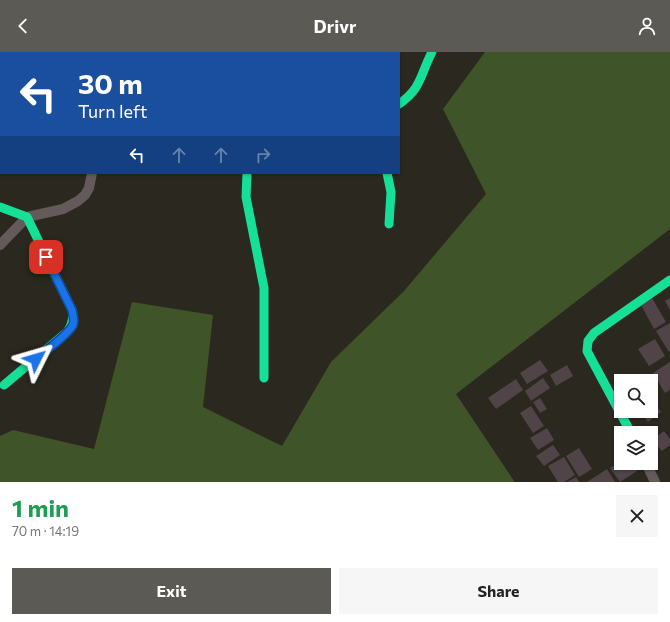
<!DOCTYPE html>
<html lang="en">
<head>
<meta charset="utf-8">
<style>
  :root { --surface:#fff; --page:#f6f6f6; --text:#222; --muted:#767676; --accent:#5c5a55 }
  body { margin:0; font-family:Commissioner,sans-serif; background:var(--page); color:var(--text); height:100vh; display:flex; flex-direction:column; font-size:15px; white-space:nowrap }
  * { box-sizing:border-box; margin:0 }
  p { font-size:13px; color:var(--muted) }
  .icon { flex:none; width:22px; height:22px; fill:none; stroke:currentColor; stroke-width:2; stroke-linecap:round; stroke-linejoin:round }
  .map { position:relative; height:430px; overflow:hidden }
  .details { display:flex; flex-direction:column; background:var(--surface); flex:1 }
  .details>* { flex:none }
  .top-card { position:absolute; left:0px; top:0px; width:400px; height:122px; box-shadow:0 1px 3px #0004; background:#1a4fa0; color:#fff; overflow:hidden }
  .controls { position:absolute; left:614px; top:322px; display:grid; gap:8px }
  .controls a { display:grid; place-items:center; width:44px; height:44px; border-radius:0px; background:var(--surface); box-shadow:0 1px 3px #0004; font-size:20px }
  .pin { position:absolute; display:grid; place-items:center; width:34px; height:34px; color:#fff; margin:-17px; border-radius:8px; box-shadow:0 2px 6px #0006 }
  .me { position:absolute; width:44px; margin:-22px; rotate:50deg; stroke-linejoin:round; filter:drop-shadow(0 0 3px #0008) }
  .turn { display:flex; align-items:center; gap:14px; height:84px; padding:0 12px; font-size:18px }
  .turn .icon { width:52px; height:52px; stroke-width:2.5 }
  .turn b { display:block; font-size:28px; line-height:34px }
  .lanes { display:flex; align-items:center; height:38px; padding:0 12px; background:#0003; justify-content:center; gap:20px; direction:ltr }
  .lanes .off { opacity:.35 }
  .round { display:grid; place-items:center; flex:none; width:42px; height:42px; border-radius:0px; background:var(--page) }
  .head { display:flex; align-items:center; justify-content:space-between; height:68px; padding:0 12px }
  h1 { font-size:24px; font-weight:700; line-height:30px; color:#1e9e55 }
  .button { display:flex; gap:8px; margin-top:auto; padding:8px 12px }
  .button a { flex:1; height:46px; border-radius:0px; background:var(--accent); color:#fff; font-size:16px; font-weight:700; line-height:46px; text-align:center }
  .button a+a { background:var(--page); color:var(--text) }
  header { display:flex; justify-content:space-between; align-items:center; height:52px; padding:0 12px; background:var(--accent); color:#fff; font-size:18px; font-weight:700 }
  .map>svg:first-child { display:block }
  .green { fill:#3f5429 }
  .building { fill:#504448 }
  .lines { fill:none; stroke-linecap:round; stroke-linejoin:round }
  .street { stroke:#645a5b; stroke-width:10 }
  .fast { stroke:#16e098; stroke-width:9 }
  .route-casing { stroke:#114b97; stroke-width:10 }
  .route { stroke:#1a73e8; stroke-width:7 }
</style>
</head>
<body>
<header><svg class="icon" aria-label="back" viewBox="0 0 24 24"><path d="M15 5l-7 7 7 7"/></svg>Drivr<svg class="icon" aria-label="person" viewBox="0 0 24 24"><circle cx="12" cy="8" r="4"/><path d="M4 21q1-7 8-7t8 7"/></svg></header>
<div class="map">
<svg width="670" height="430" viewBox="0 0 670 430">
  <rect width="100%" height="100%" fill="#2b281f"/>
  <path class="green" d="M0,0H344L1,1V57Z
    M485,0H670V177L456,342L514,429V430H0V384L13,378L94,397L132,250L213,263L203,355L282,394L331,310L404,239L486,142L443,57Z"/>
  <path class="building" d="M652,246L666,270L654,277L641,253Z
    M670,246V258L665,249Z
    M670,271V299L669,300L656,279Z
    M655,287L665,304L649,314L638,297Z
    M540,308L548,319L527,332L520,321Z
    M670,310V338L665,341L653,321Z
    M567,313L573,324L556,334L550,323Z
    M543,326L550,336L531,349L525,339Z
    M516,327L523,338L496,357L488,346Z
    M540,346L547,357L540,361L533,350Z
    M656,353L661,360L648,370L643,363L648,359H651V357Z
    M531,354L544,374L533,381L520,361Z
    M547,376L554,388L538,398L530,386Z
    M664,379L670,387V393L662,399L652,388Z
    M553,393L560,403L544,414L536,404Z
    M579,396L592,417L579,425L566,404Z
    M564,405L575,423L564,430H558L548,414Z
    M621,409V411H632L637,419L620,430L610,416Z
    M607,417L615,430H587Z
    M576,425L579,430H567Z"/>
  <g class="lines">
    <path class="street" d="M0,193L27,165L63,157L78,149L85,143L89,136L92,121
      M646,411L655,430"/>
    <path class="fast" d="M399,52C422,36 420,23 432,0
      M247,121L246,145L264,236V326
      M387,121L391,140L389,172
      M0,155L27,165L72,258C74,267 72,273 67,280L4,333
      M631,381L587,299L588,289L594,281L670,228"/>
  </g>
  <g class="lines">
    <defs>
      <path id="route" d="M36,307C45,299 68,283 73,273C75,268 73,263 72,258L46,205"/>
    </defs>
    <use href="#route" class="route-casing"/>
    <use href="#route" class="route"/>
  </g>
</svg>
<div class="controls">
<a><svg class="icon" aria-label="search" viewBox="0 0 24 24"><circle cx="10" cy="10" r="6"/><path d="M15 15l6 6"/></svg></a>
<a><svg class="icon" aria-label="layers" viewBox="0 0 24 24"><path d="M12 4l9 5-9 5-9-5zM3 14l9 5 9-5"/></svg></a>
</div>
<div class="pin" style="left:46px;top:205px;background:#d93025"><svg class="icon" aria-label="arrive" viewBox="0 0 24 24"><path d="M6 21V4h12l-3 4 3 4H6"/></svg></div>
<svg class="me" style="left:36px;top:307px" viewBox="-20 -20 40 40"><path d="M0-17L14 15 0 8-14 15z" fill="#1a73e8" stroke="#fff" stroke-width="4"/></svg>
<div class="top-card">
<div class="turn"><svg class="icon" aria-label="left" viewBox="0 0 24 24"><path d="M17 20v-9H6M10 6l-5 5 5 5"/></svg><div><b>30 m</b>Turn left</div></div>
<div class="lanes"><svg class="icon" aria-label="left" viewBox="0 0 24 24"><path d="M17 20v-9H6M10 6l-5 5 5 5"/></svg><svg class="icon off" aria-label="ahead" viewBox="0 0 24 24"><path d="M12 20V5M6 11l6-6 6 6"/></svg><svg class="icon off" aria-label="ahead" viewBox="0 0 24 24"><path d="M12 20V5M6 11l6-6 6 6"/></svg><svg class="icon off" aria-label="right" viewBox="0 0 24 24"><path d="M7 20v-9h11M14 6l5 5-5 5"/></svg></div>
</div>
</div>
<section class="details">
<div class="head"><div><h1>1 min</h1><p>70 m · 14:19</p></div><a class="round"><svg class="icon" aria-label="close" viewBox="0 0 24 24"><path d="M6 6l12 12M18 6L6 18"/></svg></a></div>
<div class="button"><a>Exit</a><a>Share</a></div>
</section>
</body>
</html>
